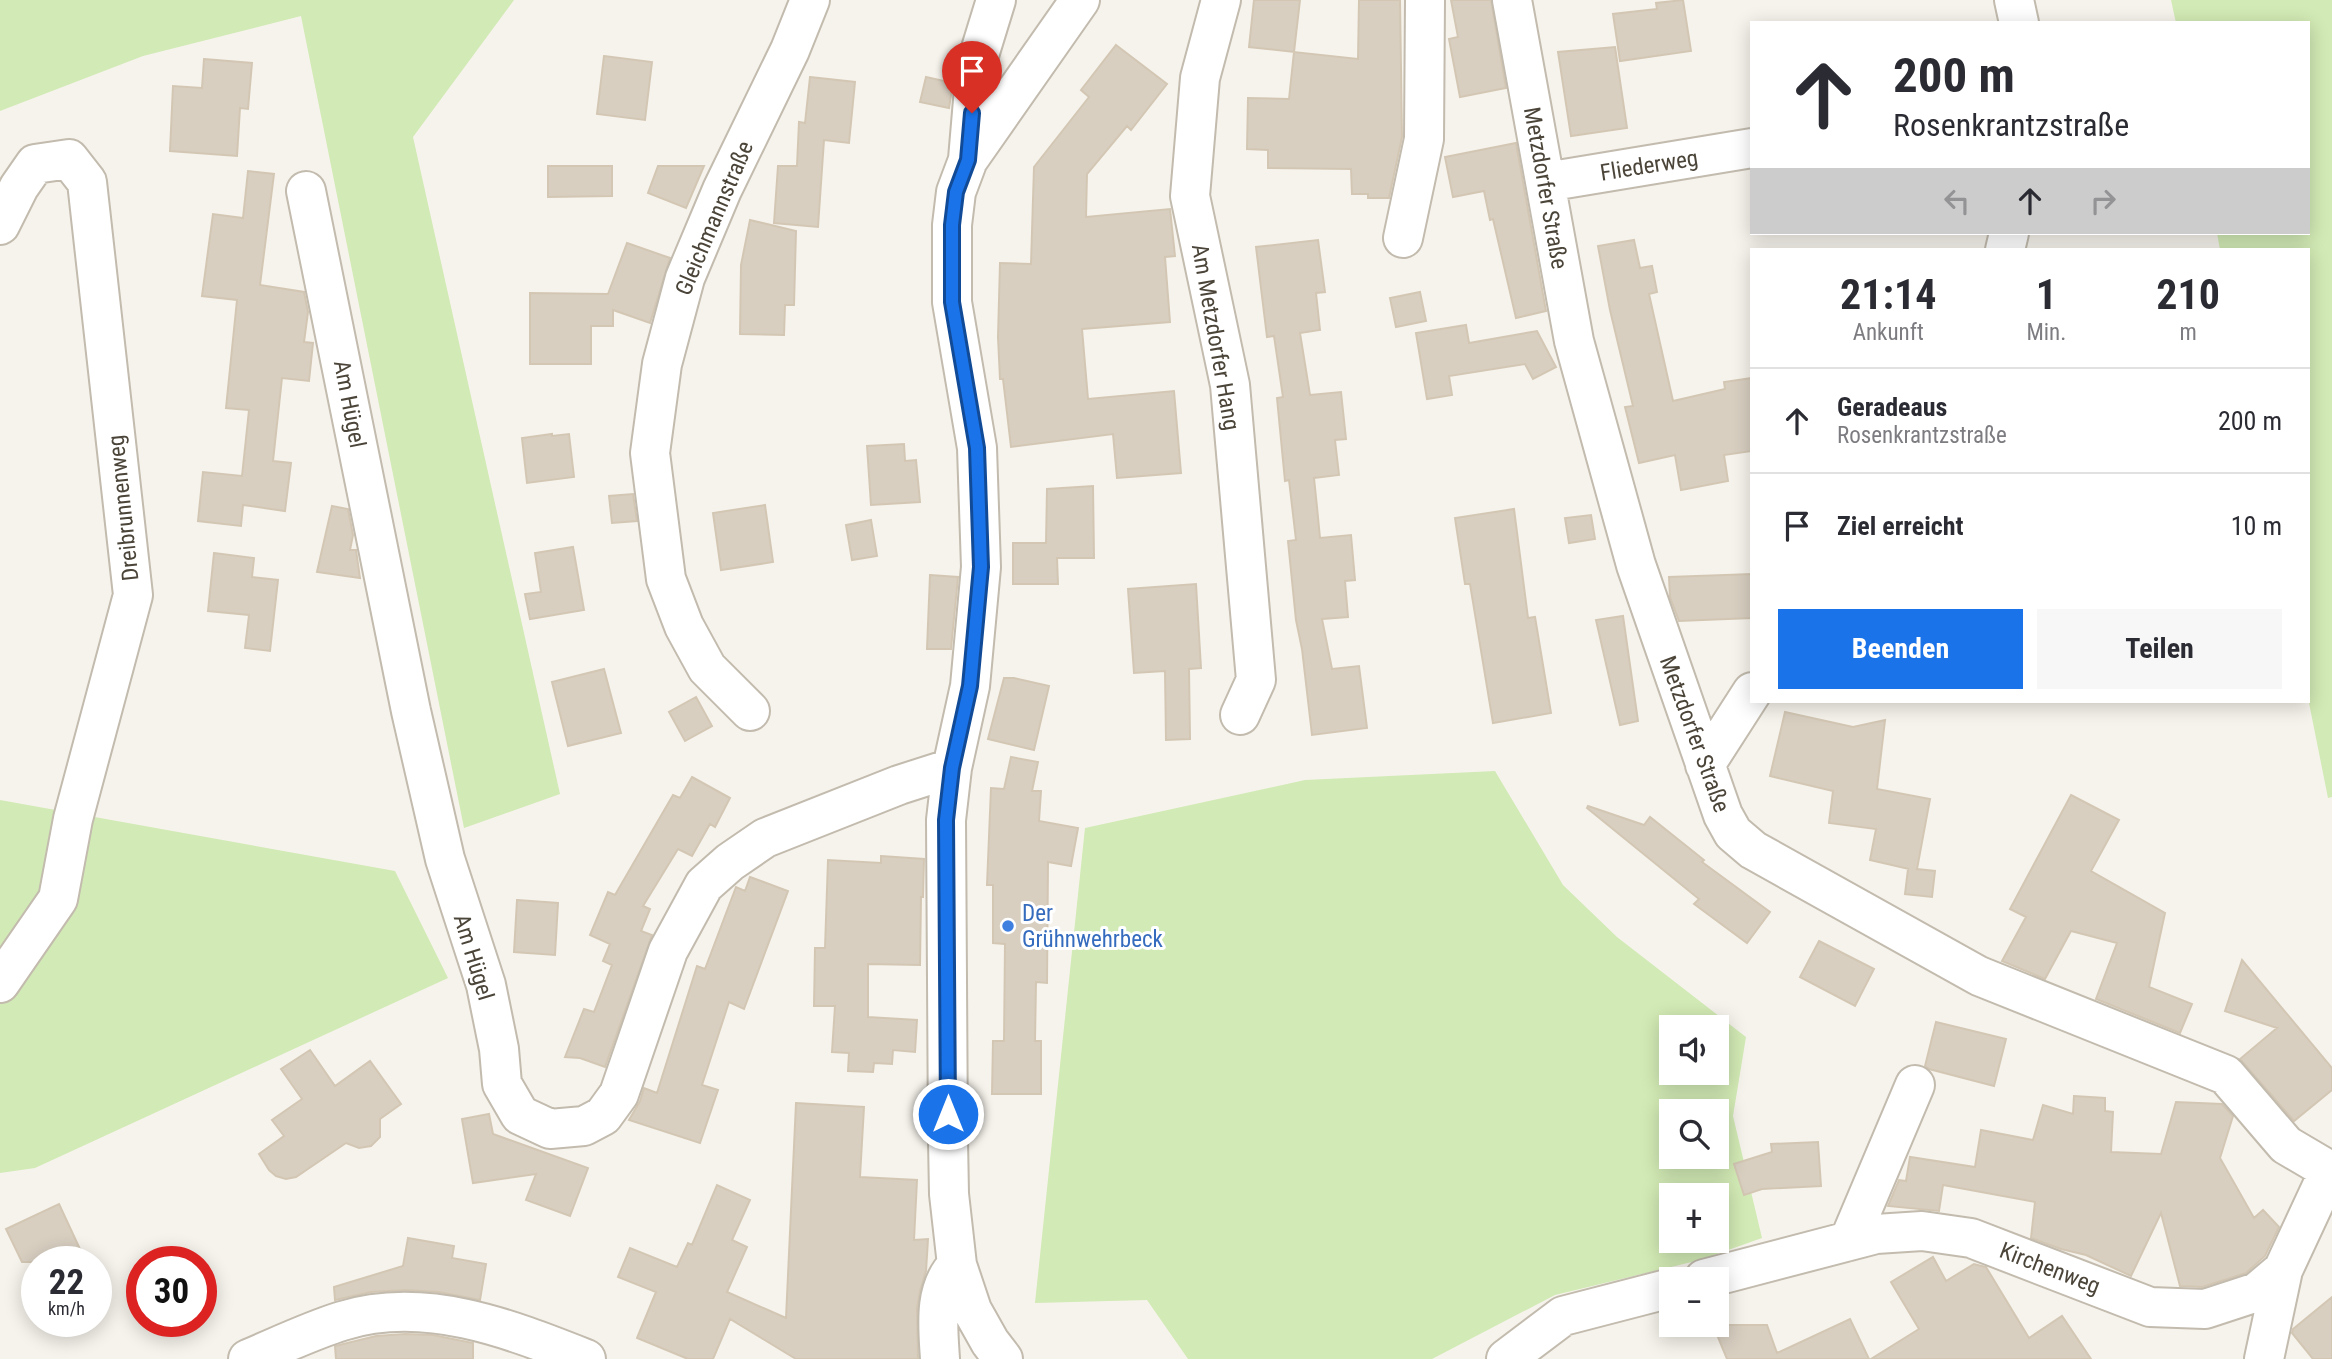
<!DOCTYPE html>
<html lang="de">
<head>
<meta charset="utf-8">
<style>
  :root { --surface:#fff; --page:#f7f7f7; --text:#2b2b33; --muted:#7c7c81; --line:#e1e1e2; --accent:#1a73e8 }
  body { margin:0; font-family:"Roboto Condensed",sans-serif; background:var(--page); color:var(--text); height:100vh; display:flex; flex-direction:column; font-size:26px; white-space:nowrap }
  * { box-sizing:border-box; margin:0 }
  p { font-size:23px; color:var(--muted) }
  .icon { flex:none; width:38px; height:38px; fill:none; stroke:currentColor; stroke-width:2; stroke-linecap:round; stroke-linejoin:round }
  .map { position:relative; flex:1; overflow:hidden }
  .details { position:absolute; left:1750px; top:248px; width:560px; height:455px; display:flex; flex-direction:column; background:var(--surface); border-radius:0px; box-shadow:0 4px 18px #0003 }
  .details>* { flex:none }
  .banner { position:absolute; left:1750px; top:21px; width:560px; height:214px; border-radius:0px; box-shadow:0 4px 18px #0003; background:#fff; color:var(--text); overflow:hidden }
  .fabs { position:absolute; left:1659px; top:1015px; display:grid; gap:14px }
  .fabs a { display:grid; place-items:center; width:70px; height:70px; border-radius:0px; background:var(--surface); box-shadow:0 4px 18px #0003; font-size:35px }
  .speed { position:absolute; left:21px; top:1246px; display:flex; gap:14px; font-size:35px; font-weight:700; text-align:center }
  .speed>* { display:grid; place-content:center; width:91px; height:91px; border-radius:50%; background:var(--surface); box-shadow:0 4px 18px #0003; line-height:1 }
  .speed small { font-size:18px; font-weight:400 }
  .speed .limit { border:10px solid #d22; background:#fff; color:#111 }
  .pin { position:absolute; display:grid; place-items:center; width:60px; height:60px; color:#fff; margin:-72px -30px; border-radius:50% 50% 50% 0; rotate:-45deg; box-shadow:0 0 7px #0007 }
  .pin .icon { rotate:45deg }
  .me { position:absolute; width:77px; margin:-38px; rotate:0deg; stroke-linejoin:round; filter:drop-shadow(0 0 5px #0008) }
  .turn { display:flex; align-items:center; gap:24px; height:147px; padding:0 28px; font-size:32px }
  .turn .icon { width:91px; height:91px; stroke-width:2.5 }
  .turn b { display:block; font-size:49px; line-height:60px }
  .lanes { display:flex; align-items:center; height:66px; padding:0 28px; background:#0003; justify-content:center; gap:35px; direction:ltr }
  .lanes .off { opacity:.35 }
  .eta { display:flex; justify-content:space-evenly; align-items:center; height:119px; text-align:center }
  .eta b { font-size:42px; font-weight:700; line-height:49px }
  .action { display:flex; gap:14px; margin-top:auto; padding:14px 28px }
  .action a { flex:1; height:80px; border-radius:0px; background:var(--accent); color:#fff; font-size:28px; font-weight:700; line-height:80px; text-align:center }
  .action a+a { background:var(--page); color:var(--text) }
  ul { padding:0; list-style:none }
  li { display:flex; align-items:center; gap:21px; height:105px; padding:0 28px; border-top:2px solid var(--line) }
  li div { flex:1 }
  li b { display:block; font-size:26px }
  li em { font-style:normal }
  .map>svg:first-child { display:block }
  .green { fill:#d2eab5; fill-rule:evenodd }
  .building { fill:#d8cfc1; stroke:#d3c7b4; stroke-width:2 }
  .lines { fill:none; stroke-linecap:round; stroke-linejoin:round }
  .minor-casing { stroke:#c2bbae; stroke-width:42 }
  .minor { stroke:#fff; stroke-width:38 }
  .route-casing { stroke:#114b97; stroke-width:18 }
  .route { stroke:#1a73e8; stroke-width:12 }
  .shop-dot { fill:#3f7fe0; stroke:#fff; stroke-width:2.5 }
  .labels { text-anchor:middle; stroke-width:6; stroke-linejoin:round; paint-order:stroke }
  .street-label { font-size:23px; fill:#4b4439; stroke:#fff }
  .shop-label { font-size:23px; fill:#366cbe; stroke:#fff; text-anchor:start }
</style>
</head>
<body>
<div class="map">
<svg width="2332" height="1359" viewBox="0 0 2332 1359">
  <rect width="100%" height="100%" fill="#f6f3ec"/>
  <path class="green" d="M0,0H514L413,137L560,794L464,828L301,16L143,56L0,111Z
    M2171,0H2332V797L2328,798L2308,698V250H2220L2217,233H2308V23H2176Z
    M1495,771L1563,885L1617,937L1746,1037L1733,1116L1762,1238L1700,1260L1555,1295L1432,1359H1188L1147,1300L1035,1303L1085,828L1305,780ZM1671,1027H1717V1073H1671ZM1671,1111H1717V1157H1671ZM1671,1195H1717V1241H1671Z
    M0,800L395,871L448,978L35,1168L0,1173Z"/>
  <path class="building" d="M1254,0H1300L1294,52L1249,47Z
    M1359,0H1400L1402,137L1389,198H1368V194H1352L1351,169L1268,168V150L1247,149L1248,98L1289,99L1294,52L1358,59Z
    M1451,0H1491L1506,88L1460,97L1449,39L1458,37Z
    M1683,0L1691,51L1620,61L1613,14L1657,9L1656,3Z
    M1116,45L1167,84L1131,130L1127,126L1087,174L1086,217L1170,209L1175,256L1165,257L1170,322L1082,329L1088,399L1174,391L1181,473L1117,478L1113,434L1011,447L1003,379H1000L998,337L1000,263L1031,264L1034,167L1089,97L1081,90Z
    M1615,47L1627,128L1571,136L1558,52Z
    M604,56L652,62L645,120L597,114Z
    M204,59L252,63L248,109L240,108L237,156L170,151L173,86L202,88Z
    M810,77L855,82L849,143L824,140L818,227L774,223L778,166H797L799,122L805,123Z
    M926,77L953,83L949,108L920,102Z
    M1516,143L1546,311L1516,318L1493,219L1490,220L1484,191L1453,197L1445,157Z
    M548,166H612V196L548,197Z
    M658,166H704L686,208L648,193Z
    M248,171L274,174L260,285L304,292L308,312L304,342L313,343L309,381L282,378L273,461L291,463L285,511L243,505L241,526L198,521L203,472L242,476L249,410L226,408L237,300L202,296L213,214L243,218Z
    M750,220L796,231L794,305H785L784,335L740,334L741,265Z
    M1318,240L1325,292L1316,293L1320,330L1300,333L1310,395L1341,392L1346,439L1335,440L1339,475L1314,478L1317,507L1320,538L1351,535L1355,580L1345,581L1348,617L1322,619L1332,669L1359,666L1367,728L1312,735L1302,649L1296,620L1288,541L1296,540L1289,480L1285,481L1277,398L1283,397L1274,336L1267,337L1256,247Z
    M1634,240L1640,268L1652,266L1657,292L1649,294L1673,401L1725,389L1724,382L1752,378V451L1724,455L1728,481L1681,490L1675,455L1639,463L1625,407L1633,406L1610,310L1598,246Z
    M627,243L670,258L650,323L613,310V326H591V364H530V293L608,294Z
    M1420,292L1426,321L1396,327L1390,298Z
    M1466,325L1469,343L1537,331L1556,367L1533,379L1525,364L1449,376L1452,395L1427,399L1416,333Z
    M552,434V436L569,434L574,477L527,483L522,438Z
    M904,444L905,461L916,460L920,502L871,505L867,446Z
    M1093,486L1094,558H1057L1058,584H1013V543H1046L1047,489Z
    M633,494L637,521L612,523L609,496Z
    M765,505L773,562L721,570L713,513Z
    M332,506L348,509L353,535L350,550H356L360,578L317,572Z
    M1514,509L1528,618L1535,617L1551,713L1493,723L1470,584H1465L1455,518Z
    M1591,515L1595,539L1569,543L1565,518Z
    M871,520L877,556L852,560L846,525Z
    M573,547L584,610L530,619L525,594L541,592L535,553Z
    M214,553L254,558L252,577L278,580L270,651L245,648L249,615L208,611Z
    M1752,574V618L1679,621L1670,597L1669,577Z
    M930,575L958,577L951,649H927Z
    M1196,584L1201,668L1189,669L1190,739L1166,740L1165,671L1134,673L1128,589Z
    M1623,616L1638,721L1620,725L1596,620Z
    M604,669L621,733L568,746L552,682Z
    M1004,678H1014L1049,686L1034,750L988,739Z
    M696,697L712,726L685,741L669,712Z
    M1785,712L1853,727L1885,720L1877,789L1930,799L1917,869L1935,871L1932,897L1905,894L1908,869H1909L1870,860L1876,829L1829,823L1833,791L1770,776Z
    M1011,757L1038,762L1032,791H1041L1039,821L1078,828L1071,866L1048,862L1047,983L1036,982L1035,1041H1041V1094H992L993,1041H1004L1005,944L993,943V885H987L991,788L1004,789Z
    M692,777L730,798L715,827L710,824L692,856L678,849L643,906L650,909L641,931L652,935L605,1067L580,1058L565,1057L584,1009L594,1012L612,965L603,961L610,944L590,935L608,892L615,895L673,795L680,798Z
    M2071,795L2119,820L2091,871L2165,913L2149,987L2192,1004L2180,1033L2096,999L2117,943L2071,931L2045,979L2002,961L2026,917L2010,909Z
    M1588,806L1644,825L1650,817L1704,860L1702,862L1770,912L1747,943L1694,904L1699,899L1587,808Z
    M881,856L924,859L923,897H921L920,965L868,964V1017L917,1020L915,1052L893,1050L892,1064L874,1063L873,1072L848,1071L849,1053L832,1052L835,1006H814L815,948H825L828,860L881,863Z
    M750,877L788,891L744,1009L729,1002L702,1085L718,1090L700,1143L629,1120L640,1101L644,1088L657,1093L697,966L705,969L736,887L745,891Z
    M517,900L558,903L555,955L514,952Z
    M1819,941L1874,969L1855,1006L1800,977Z
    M2242,960L2332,1068V1090L2294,1121L2240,1059L2277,1028L2225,1011Z
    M1936,1022L2006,1039L1994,1086L1929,1069L1925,1066Z
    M310,1050L335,1086L370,1061L401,1104L380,1119V1137L371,1146L359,1148L346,1143L296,1177L286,1179L276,1176L269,1170L259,1154L284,1136L272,1120L302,1099L281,1069Z
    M2074,1096L2105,1098V1111L2113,1112L2111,1152L2161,1154L2176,1102L2222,1104L2233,1116L2220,1158L2254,1218L2263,1210L2279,1227L2265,1256L2246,1273L2202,1287L2180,1286L2161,1213L2131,1276L2086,1255L2061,1249L2031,1238L2035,1202L1943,1185L1939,1211L1888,1206L1899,1180L1906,1181L1910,1157L1975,1167L1981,1130L2033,1140L2043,1105L2073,1114Z
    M796,1103L864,1107L860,1177L917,1180L914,1240L928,1239L926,1271L920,1291L917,1308L918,1359H796L730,1319L713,1359H688L637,1338L656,1292L618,1277L630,1248L677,1267L688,1243L692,1245L717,1185L750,1200L732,1240L747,1247L727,1292L786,1318Z
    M489,1114L493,1134L588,1168L570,1216L526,1200L536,1174L473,1183L462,1119Z
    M1818,1142L1821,1186L1762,1189L1744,1195L1734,1164L1772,1152L1771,1144Z
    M59,1204L86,1262H22L6,1229Z
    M408,1238L454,1246L452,1258L486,1264L480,1300L439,1292L406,1290L371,1292L335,1300L334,1287L403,1266Z
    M1933,1257L1946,1281L1974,1264L1986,1267L2029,1338L2062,1316L2091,1359H1871L1919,1329L1891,1282Z
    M2332,1297V1359H2313L2292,1333L2293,1329Z
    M1850,1319L1869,1359H1727L1713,1325H1767L1777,1353Z
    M405,1334L433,1335L473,1343V1359H336L335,1346L376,1336Z"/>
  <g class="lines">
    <defs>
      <path id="minor" d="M1221,0L1200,78L1190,196L1230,385L1256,680L1240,715
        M1512,0L1574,341L1636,565L1723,815L1733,833L1753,850L1979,976L2226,1075L2286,1145L2332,1172
        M2014,0L2019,23
        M968,159L976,65L996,0
        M1546,182L1752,148
        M306,191L411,711L445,859L486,985L499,1049L502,1084L520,1115L550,1129L584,1126L603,1116L619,1094L668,951L704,885L730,862L765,838L899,785L952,768
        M0,225L19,187L35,164L69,159L87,182L133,595L73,819L58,899L0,983
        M1403,238L1424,139L1425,0
        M2005,250L2009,233
        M750,711L707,668L684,626L666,579L650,453L662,364L685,278L722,190L790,50L810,0
        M1705,765L1752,692
        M1849,1241L1915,1085
        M1704,1279L1876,1234L1922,1231L1971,1238L2150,1307L2205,1309L2257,1292L2283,1270L2329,1171
        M248,1359C279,1346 310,1331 342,1321C425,1295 510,1329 586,1359
        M940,1359C938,1327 933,1289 957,1265
        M1003,1359L990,1342L972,1310L957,1265L949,1194L948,1140L946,820L952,768L970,686L981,567L977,448L952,302V225L956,192L968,160L1080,0
        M1506,1359L1563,1316L1671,1288
        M2264,1359L2283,1270"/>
    </defs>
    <use href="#minor" class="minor-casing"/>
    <use href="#minor" class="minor"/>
  </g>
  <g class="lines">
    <defs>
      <path id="route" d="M948,1114L946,820L952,768L970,686L981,567L977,448L952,302V225L956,192L968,160L972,113"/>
    </defs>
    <use href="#route" class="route-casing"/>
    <use href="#route" class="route"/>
  </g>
  <circle class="shop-dot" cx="1008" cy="926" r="7"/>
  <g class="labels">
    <g class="street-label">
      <text transform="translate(1649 165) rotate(-9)" y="8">Fliederweg</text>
      <text transform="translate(1546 188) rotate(80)" y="8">Metzdorfer Straße</text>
      <text transform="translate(714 218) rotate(-67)" y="8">Gleichmannstraße</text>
      <text transform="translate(1216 337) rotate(80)" y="8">Am Metzdorfer Hang</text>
      <text transform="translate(350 404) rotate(79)" y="8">Am Hügel</text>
      <text transform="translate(123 508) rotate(-96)" y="8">Dreibrunnenweg</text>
      <text transform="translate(1695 734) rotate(70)" y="8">Metzdorfer Straße</text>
      <text transform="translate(474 957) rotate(73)" y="8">Am Hügel</text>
      <text transform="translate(2050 1268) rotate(21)" y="8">Kirchenweg</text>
    </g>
    <g class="shop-label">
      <text x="1022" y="921">Der<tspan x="1022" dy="26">Grühnwehrbeck</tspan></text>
    </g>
  </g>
</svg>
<div class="fabs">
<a><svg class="icon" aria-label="sound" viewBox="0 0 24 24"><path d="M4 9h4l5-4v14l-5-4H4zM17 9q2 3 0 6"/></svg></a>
<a><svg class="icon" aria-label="search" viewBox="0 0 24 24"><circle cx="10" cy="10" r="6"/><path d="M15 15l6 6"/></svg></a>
<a>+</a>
<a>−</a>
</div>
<div class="speed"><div>22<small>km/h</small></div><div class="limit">30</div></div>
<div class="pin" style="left:972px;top:113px;background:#d93025"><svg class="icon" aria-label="arrive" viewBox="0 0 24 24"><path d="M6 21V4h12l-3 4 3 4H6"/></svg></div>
<svg class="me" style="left:948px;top:1114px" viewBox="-20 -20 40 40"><circle r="17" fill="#1a73e8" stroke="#fff" stroke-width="3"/><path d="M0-11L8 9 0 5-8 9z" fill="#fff"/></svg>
<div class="banner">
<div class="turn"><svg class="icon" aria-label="ahead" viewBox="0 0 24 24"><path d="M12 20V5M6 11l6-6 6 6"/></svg><div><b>200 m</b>Rosenkrantzstraße</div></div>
<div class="lanes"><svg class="icon off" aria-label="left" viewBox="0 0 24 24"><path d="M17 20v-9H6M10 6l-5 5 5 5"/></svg><svg class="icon" aria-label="ahead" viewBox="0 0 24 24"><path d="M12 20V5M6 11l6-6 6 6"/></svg><svg class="icon off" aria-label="right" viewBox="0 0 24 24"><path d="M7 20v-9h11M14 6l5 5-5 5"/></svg></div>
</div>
<section class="details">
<div class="eta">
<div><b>21:14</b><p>Ankunft</p></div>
<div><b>1</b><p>Min.</p></div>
<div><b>210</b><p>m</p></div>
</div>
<ul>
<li><svg class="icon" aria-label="ahead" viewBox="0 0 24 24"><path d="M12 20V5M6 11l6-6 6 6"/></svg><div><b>Geradeaus</b><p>Rosenkrantzstraße</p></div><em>200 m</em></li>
<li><svg class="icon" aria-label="arrive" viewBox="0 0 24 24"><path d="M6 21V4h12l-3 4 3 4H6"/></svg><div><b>Ziel erreicht</b></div><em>10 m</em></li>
</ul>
<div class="action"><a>Beenden</a><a>Teilen</a></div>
</section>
</div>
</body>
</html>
